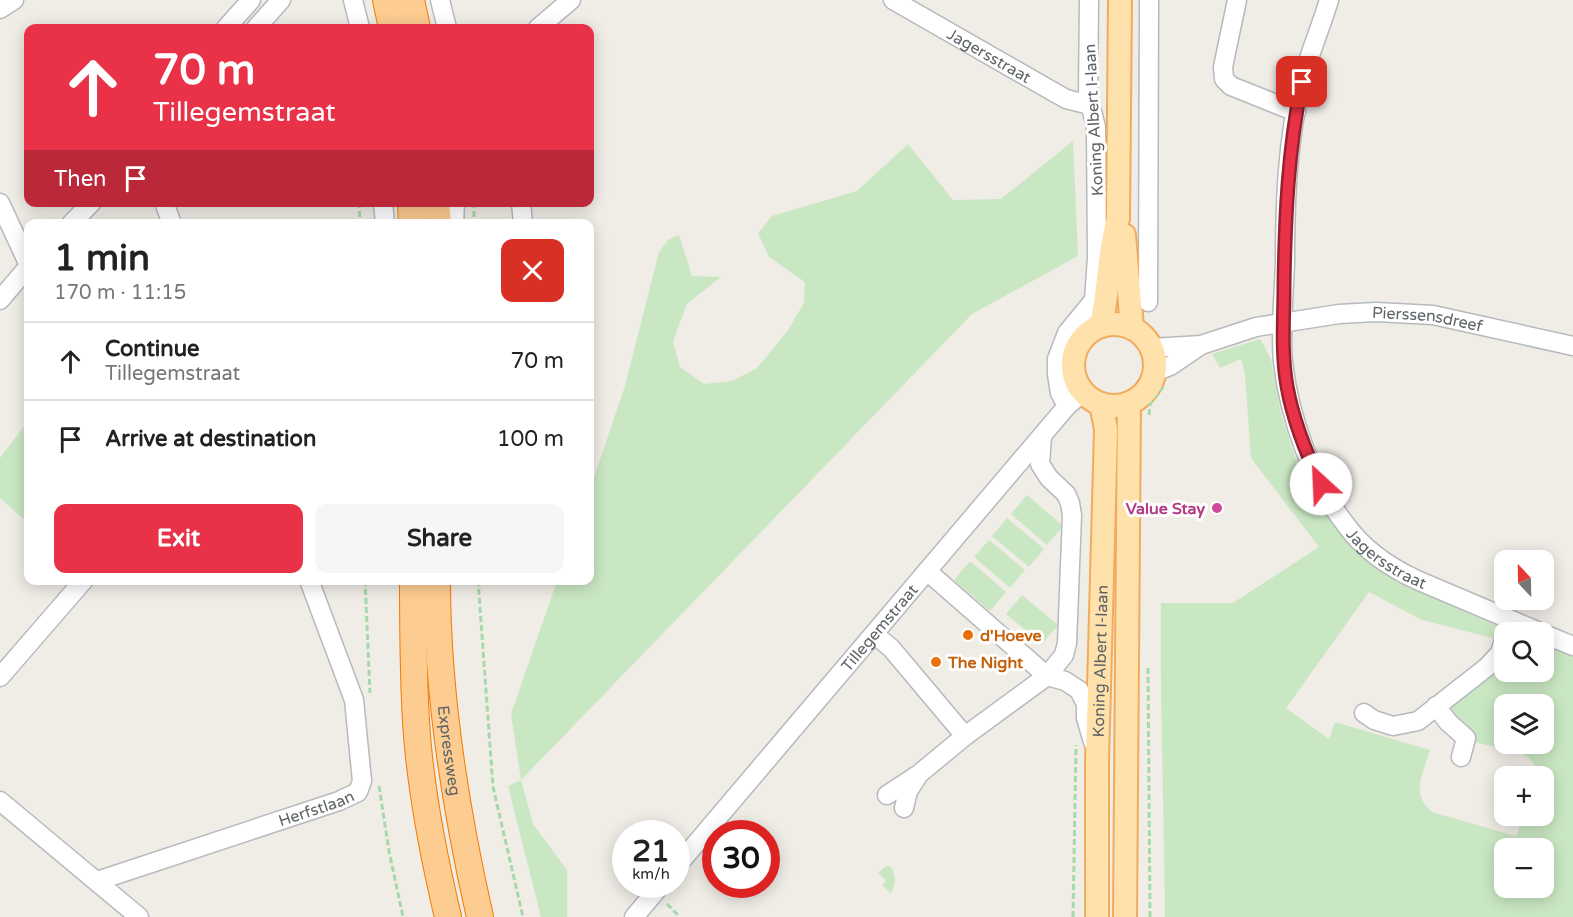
<!DOCTYPE html>
<html lang="en">
<head>
<meta charset="utf-8">
<style>
  :root { --surface:#fff; --page:#f6f6f6; --text:#222; --muted:#767676; --line:#e0e0e0; --accent:#e93248 }
  body { margin:0; font-family:"Varela Round",sans-serif; background:var(--page); color:var(--text); height:100vh; display:flex; flex-direction:column; font-size:22px; white-space:nowrap }
  * { box-sizing:border-box; margin:0 }
  p { font-size:20px; color:var(--muted) }
  .icon { flex:none; width:33px; height:33px; fill:none; stroke:currentColor; stroke-width:2; stroke-linecap:round; stroke-linejoin:round }
  .map { position:relative; flex:1; overflow:hidden }
  .sheet { position:absolute; left:24px; top:219px; width:570px; height:366px; display:flex; flex-direction:column; background:var(--surface); border-radius:12px; box-shadow:0 3px 15px #0003 }
  .sheet>* { flex:none }
  .banner { position:absolute; left:24px; top:24px; width:570px; height:183px; border-radius:12px; box-shadow:0 3px 15px #0003; background:#e93248; color:#fff; overflow:hidden }
  .needle { width:39px; rotate:338deg }
  .tools { position:absolute; left:1494px; top:550px; display:grid; gap:12px }
  .tools a { display:grid; place-items:center; width:60px; height:60px; border-radius:12px; background:var(--surface); box-shadow:0 3px 15px #0003; font-size:30px }
  .speed { position:absolute; left:612px; top:820px; display:flex; gap:12px; font-size:30px; font-weight:700; text-align:center }
  .speed>* { display:grid; place-content:center; width:78px; height:78px; border-radius:50%; background:var(--surface); box-shadow:0 3px 15px #0003; line-height:1 }
  .speed small { font-size:15px; font-weight:400 }
  .speed .limit { border:9px solid #d22; background:#fff; color:#111 }
  .pin { position:absolute; display:grid; place-items:center; width:51px; height:51px; color:#fff; margin:-26px; border-radius:12px; box-shadow:0 3px 9px #0006 }
  .me { position:absolute; width:66px; margin:-33px; rotate:335deg; stroke-linejoin:round; filter:drop-shadow(0 0 4px #0008) }
  .turn { display:flex; align-items:center; gap:21px; height:126px; padding:0 30px; font-size:27px }
  .turn .icon { width:78px; height:78px; stroke-width:2.5 }
  .turn b { display:block; font-size:42px; line-height:51px }
  .then { display:flex; align-items:center; height:57px; padding:0 30px; background:#0003; gap:12px; font-size:22px }
  .round { display:grid; place-items:center; flex:none; width:63px; height:63px; border-radius:12px; background:var(--page) }
  .headline { display:flex; align-items:center; justify-content:space-between; height:102px; padding:0 30px }
  h1 { font-size:36px; font-weight:700; line-height:45px }
  .primary-button { display:flex; gap:12px; margin-top:auto; padding:12px 30px }
  .primary-button a { flex:1; height:69px; border-radius:12px; background:var(--accent); color:#fff; font-size:24px; font-weight:700; line-height:69px; text-align:center }
  .primary-button a+a { background:var(--page); color:var(--text) }
  ul { padding:0; list-style:none }
  li { display:flex; align-items:center; gap:18px; height:78px; padding:0 30px; border-top:2px solid var(--line) }
  li div { flex:1 }
  li b { display:block; font-size:22px }
  li em { font-style:normal }
  .map>svg:first-child { display:block }
  .green { fill:#cae7c3; fill-rule:evenodd }
  .lines { fill:none; stroke-linecap:round; stroke-linejoin:round }
  .minor-casing { stroke:#b6babd; stroke-width:21 }
  .major-casing { stroke:#f2ab5d; stroke-width:26 }
  .highway-casing { stroke:#f57800; stroke-width:28 }
  .path { stroke:#a6d9a9; stroke-width:3; stroke-dasharray:6 3; stroke-linecap:butt }
  .minor { stroke:#fff; stroke-width:18 }
  .major { stroke:#ffe1ac; stroke-width:22 }
  .highway { stroke:#fdcc90; stroke-width:26 }
  .route-casing { stroke:#97202f; stroke-width:15 }
  .route { stroke:#e93248; stroke-width:10 }
  .hotel-dot { fill:#d1479c; stroke:#fff; stroke-width:2 }
  .food-dot { fill:#e8710a; stroke:#fff; stroke-width:2 }
  .labels { text-anchor:middle; stroke-width:6; stroke-linejoin:round; paint-order:stroke }
  .street-label { font-size:16px; fill:#5d6366; stroke:#fff }
  .hotel-label { font-size:16px; font-weight:bold; fill:#b23c85; stroke:#fff; text-anchor:end }
  .food-label { font-size:16px; font-weight:bold; fill:#c56008; stroke:#fff; text-anchor:start }
</style>
</head>
<body>
<div class="map">
<svg width="1573" height="917" viewBox="0 0 1573 917">
  <rect width="100%" height="100%" fill="#f0ece6"/>
  <path class="green" d="M1073,141L1078,256L972,314L521,780L533,824L567,870V917H541L508,786L521,780L511,714L557,581L590,580V489L625,386L659,252L668,240L679,235L692,276L721,277L687,304L673,341L680,367L704,384L732,381L757,368L787,332L804,303L805,282L769,257L758,233L772,216L857,191L908,144L953,200L1001,199Z
    M1260,339L1271,359L1281,414L1296,460L1309,488L1339,532L1360,555L1383,573L1521,633H1504V672H1544V643L1573,655V917H1165C1164,812 1160,707 1161,603H1233L1319,547L1251,458L1245,375L1241,359L1220,368L1212,354ZM1369,592L1422,620L1504,641L1436,706C1445,716 1454,730 1465,737C1486,752 1537,742 1537,777H1544V816H1524L1516,836L1432,812C1410,793 1423,775 1430,750L1335,722L1329,739L1286,708ZM1504,705H1544V744H1504ZM1504,849H1544V888H1504Z
    M28,421V523L0,498V458Z
    M1027,495L1063,526L1047,545L1011,514Z
    M1007,518L1044,549L1029,567L992,536Z
    M989,540L1025,570L1010,588L974,557Z
    M970,561L1006,592L990,611L954,580Z
    M1022,595L1058,625L1042,644L1006,614Z
    M886,866L891,867C896,873 896,887 891,893L882,885L886,881L878,873Z"/>
  <g class="lines">
    <defs>
      <g id="minor">
        <path d="M353,0L360,28"/>
        <path d="M440,0L447,28"/>
        <path id="s1" d="M893,0L1066,99L1090,105"/>
        <path d="M1237,0L1223,67L1224,79L1231,86L1296,112"/>
        <path id="s2" d="M1329,0C1321,27 1309,54 1302,82C1287,140 1285,202 1285,262C1284,295 1280,329 1283,362C1289,416 1312,482 1346,525C1364,550 1389,567 1417,580L1542,633"/>
        <path d="M0,9L14,0"/>
        <path d="M226,28L251,0"/>
        <path d="M256,28L281,0"/>
        <path d="M538,28L571,0"/>
        <path d="M164,202L172,224"/>
        <path d="M383,202L385,224"/>
        <path d="M521,202L523,224"/>
        <path d="M0,203L28,263"/>
        <path d="M71,224L92,202"/>
        <path d="M454,224L455,202"/>
        <path d="M0,300L28,267"/>
        <path d="M1148,302L1149,0"/>
        <path id="s3" d="M1152,348L1201,345L1256,327L1339,314L1376,312L1433,315L1573,346"/>
        <path d="M1155,372L1170,366L1201,345"/>
        <path d="M1067,406L1060,393L1057,374V359L1067,333L1094,300L1097,258L1096,127L1088,96L1089,0"/>
        <path d="M927,571L1047,676L1065,681L1079,690L1086,704V718L1093,742"/>
        <path d="M874,634L891,648L965,736"/>
        <path d="M1544,634L1573,646"/>
        <path d="M0,677L84,580"/>
        <path d="M1436,706L1448,722L1466,738L1461,757"/>
        <path d="M1364,713L1374,720L1393,726L1418,721L1487,667L1500,653L1504,640"/>
        <path d="M887,795L916,776"/>
        <path d="M0,801L139,917"/>
        <path d="M904,808L908,791L919,774L965,736L1047,676L1064,655L1067,643L1072,515L1070,503L1066,494L1049,478L1040,464L1042,436"/>
        <path id="s4" d="M676,867L1067,406L1083,392"/>
        <path id="s5" d="M97,881L339,801L358,792L362,781L354,700L309,580"/>
        <path d="M634,917L661,885"/>
      </g>
      <g id="major">
        <path d="M1124,235L1132,327"/>
        <circle cx="1114" cy="365" r="41"/>
        <path d="M1101,326C1109,290 1108,254 1118,219L1120,0"/>
        <path id="s6" d="M1097,917V761L1106,429L1101,404"/>
        <path d="M1125,917L1129,403"/>
      </g>
      <g id="highway">
        <path d="M386,0L392,28"/>
        <path d="M411,0L417,28"/>
        <path d="M411,202L412,224"/>
        <path d="M436,202L438,224"/>
        <path d="M413,580C413,632 413,684 417,736C422,797 434,858 448,917"/>
        <path id="s7" d="M437,580C437,694 455,807 480,917"/>
      </g>
    </defs>
    <use href="#minor" class="minor-casing"/>
    <use href="#major" class="major-casing"/>
    <use href="#highway" class="highway-casing"/>
    <path class="path" d="M359,202L360,224
      M474,202V224
      M1149,415L1150,404L1163,387
      M365,580L370,693
      M478,580L493,787L523,917
      M1148,668L1150,917
      M379,786L389,851L403,917
      M667,904L678,915
      M1073,917L1076,745"/>
    <use href="#minor" class="minor"/>
    <use href="#major" class="major"/>
    <use href="#highway" class="highway"/>
  </g>
  <g class="lines">
    <defs>
      <path id="route" d="M1302,82C1288,150 1285,217 1284,286C1284,320 1281,352 1287,386C1293,420 1306,453 1321,484"/>
    </defs>
    <use href="#route" class="route-casing"/>
    <use href="#route" class="route"/>
  </g>
  <circle class="hotel-dot" cx="1217" cy="508" r="6"/>
  <g class="food-dot">
    <circle cx="968" cy="635" r="6"/>
    <circle cx="936" cy="662" r="6"/>
  </g>
  <g class="labels">
    <g class="street-label">
      <text dy="6" stroke="none"><textPath href="#s1" startOffset="111">Jagersstraat</textPath></text>
      <text transform="translate(1093 120) rotate(-93)" y="6">Koning Albert I-laan</text>
      <text dy="6" stroke="none"><textPath href="#s3" startOffset="280">Pierssensdreef</textPath></text>
      <text dy="6" stroke="none"><textPath href="#s2" startOffset="598">Jagersstraat</textPath></text>
      <text dy="6" stroke="none"><textPath href="#s4" startOffset="314">Tillegemstraat</textPath></text>
      <text dy="6" stroke="none"><textPath href="#s6" startOffset="256">Koning Albert I-laan</textPath></text>
      <text dy="6" stroke="none"><textPath href="#s7" startOffset="171">Expressweg</textPath></text>
      <text dy="6" stroke="none"><textPath href="#s5" startOffset="231">Herfstlaan</textPath></text>
    </g>
    <g class="hotel-label">
      <text x="1205" y="514">Value Stay</text>
    </g>
    <g class="food-label">
      <text x="980" y="641">d'Hoeve</text>
      <text x="948" y="668">The Night</text>
    </g>
  </g>
</svg>
<div class="tools">
<a><svg class="needle" viewBox="-14 -14 28 28"><path d="M0-13l5 13h-10z" fill="#e53935"/><path d="M0 13l5-13h-10z" fill="#767676"/></svg></a>
<a><svg class="icon" aria-label="search" viewBox="0 0 24 24"><circle cx="10" cy="10" r="6"/><path d="M15 15l6 6"/></svg></a>
<a><svg class="icon" aria-label="layers" viewBox="0 0 24 24"><path d="M12 4l9 5-9 5-9-5zM3 14l9 5 9-5"/></svg></a>
<a>+</a>
<a>−</a>
</div>
<div class="speed"><div>21<small>km/h</small></div><div class="limit">30</div></div>
<div class="pin" style="left:1302px;top:82px;background:#d93025"><svg class="icon" aria-label="arrive" viewBox="0 0 24 24"><path d="M6 21V4h12l-3 4 3 4H6"/></svg></div>
<svg class="me" style="left:1321px;top:484px" viewBox="-20 -20 40 40"><circle r="19" fill="#fff"/><path d="M0-13L10 11 0 6-10 11z" fill="#e93248"/></svg>
<div class="banner">
<div class="turn"><svg class="icon" aria-label="ahead" viewBox="0 0 24 24"><path d="M12 20V5M6 11l6-6 6 6"/></svg><div><b>70 m</b>Tillegemstraat</div></div>
<div class="then">Then<svg class="icon" aria-label="arrive" viewBox="0 0 24 24"><path d="M6 21V4h12l-3 4 3 4H6"/></svg></div>
</div>
<section class="sheet">
<div class="headline"><div><h1>1 min</h1><p>170 m · 11:15</p></div><a class="round" style="background:#d93025;color:#fff"><svg class="icon" aria-label="close" viewBox="0 0 24 24"><path d="M6 6l12 12M18 6L6 18"/></svg></a></div>
<ul>
<li><svg class="icon" aria-label="ahead" viewBox="0 0 24 24"><path d="M12 20V5M6 11l6-6 6 6"/></svg><div><b>Continue</b><p>Tillegemstraat</p></div><em>70 m</em></li>
<li><svg class="icon" aria-label="arrive" viewBox="0 0 24 24"><path d="M6 21V4h12l-3 4 3 4H6"/></svg><div><b>Arrive at destination</b></div><em>100 m</em></li>
</ul>
<div class="primary-button"><a>Exit</a><a>Share</a></div>
</section>
</div>
</body>
</html>
